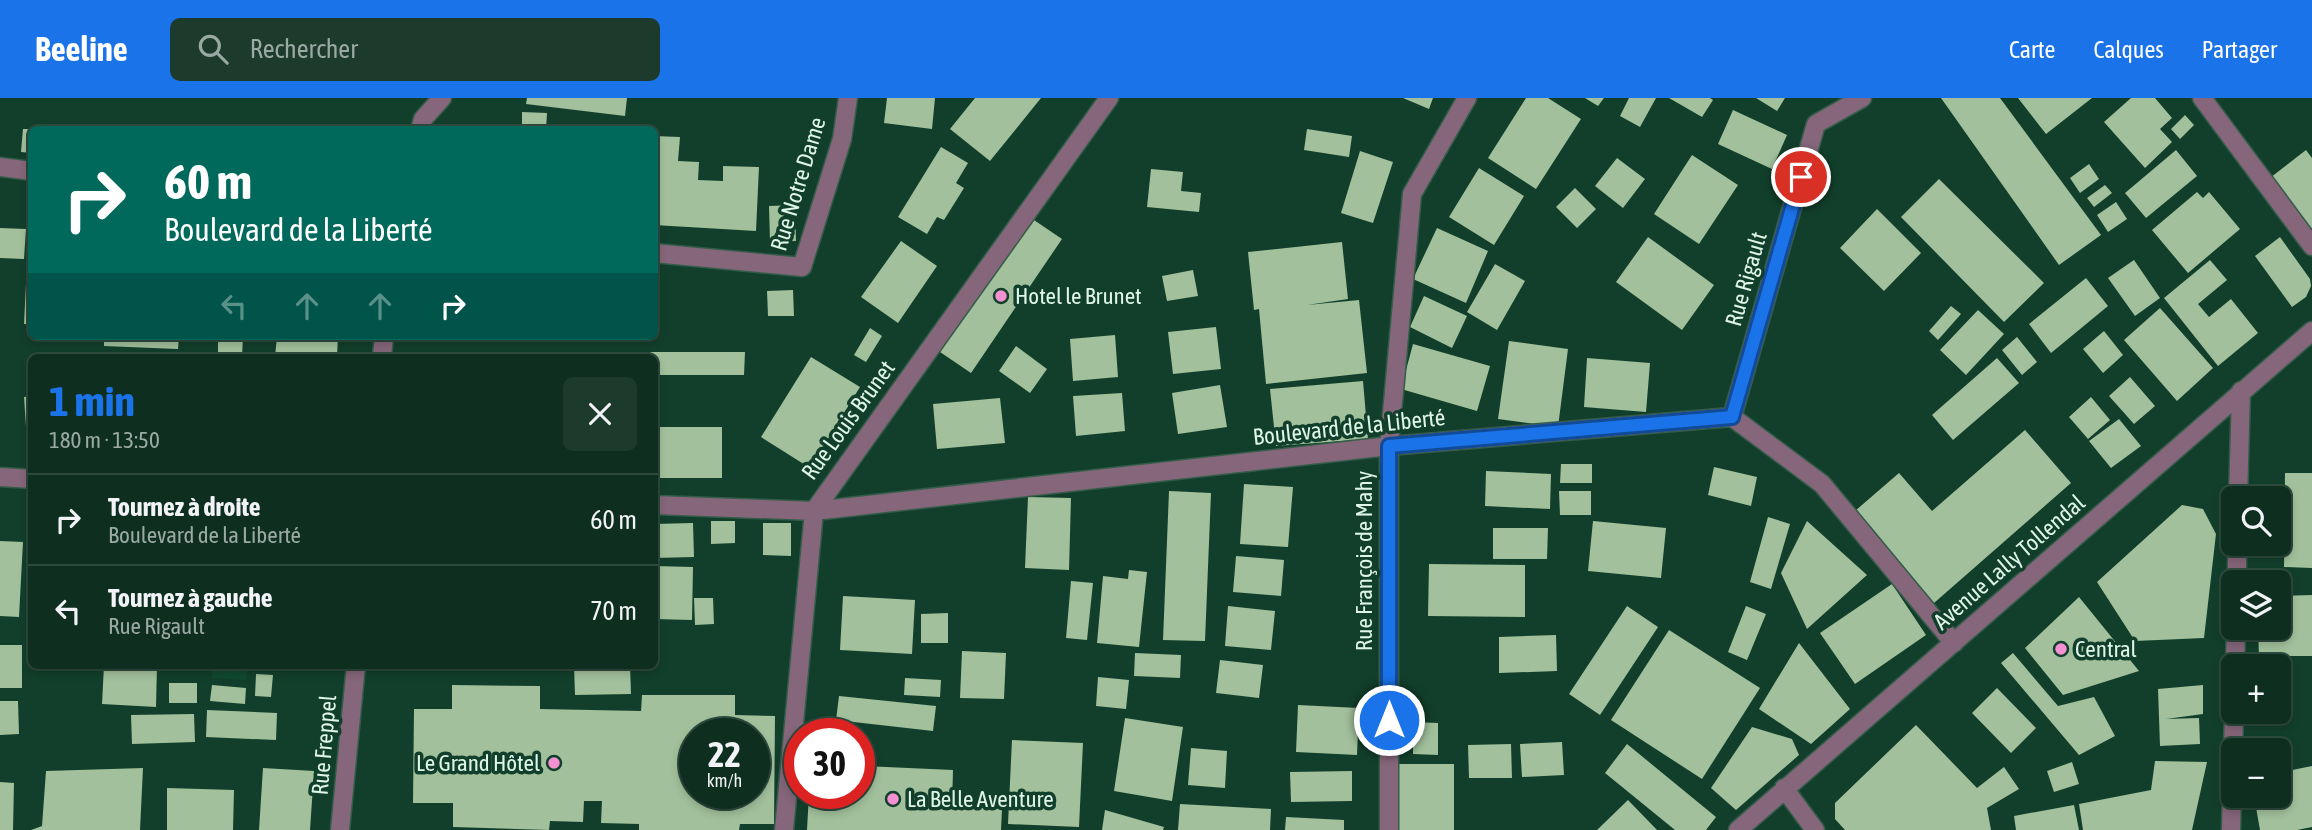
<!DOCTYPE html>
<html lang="fr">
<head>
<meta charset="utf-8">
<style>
  :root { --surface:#0e2f20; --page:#1c3b2d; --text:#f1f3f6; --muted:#9ba9a5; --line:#2e4a3e; --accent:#1a73e8 }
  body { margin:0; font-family:"Asap Condensed",sans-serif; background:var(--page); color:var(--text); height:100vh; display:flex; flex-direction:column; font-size:26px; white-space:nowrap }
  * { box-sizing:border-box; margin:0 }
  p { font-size:23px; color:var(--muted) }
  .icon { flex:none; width:38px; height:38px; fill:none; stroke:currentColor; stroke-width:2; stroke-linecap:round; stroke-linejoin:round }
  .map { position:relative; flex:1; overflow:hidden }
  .sheet { position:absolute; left:28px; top:256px; width:630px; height:315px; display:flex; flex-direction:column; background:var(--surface); border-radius:10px; box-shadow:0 4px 10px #0003,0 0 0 2px var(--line) }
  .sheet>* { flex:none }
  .hud { position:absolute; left:28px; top:28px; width:630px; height:214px; border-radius:10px; box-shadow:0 4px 10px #0003,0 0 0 2px var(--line); background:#00695c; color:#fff; overflow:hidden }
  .controls { position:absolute; left:2221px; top:388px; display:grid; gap:14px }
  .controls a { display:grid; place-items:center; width:70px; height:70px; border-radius:10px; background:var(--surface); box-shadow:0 4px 10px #0003,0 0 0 2px var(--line); font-size:35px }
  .speed { position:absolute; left:679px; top:620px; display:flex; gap:14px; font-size:35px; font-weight:700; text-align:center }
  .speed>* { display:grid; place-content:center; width:91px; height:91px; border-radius:50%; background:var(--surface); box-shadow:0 4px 10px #0003,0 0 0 2px var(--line); line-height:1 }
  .speed small { font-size:18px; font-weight:400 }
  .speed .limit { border:10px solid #d22; background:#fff; color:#111 }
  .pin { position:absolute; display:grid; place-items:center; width:60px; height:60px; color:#fff; margin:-30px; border:4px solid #fff; border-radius:50%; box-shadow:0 2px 7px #0007 }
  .me { position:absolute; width:77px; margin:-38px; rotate:0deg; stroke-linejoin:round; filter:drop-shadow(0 0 5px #0008) }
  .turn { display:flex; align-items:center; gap:24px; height:147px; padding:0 21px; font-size:32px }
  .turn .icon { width:91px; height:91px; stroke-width:2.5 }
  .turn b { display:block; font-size:49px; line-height:60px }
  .lanes { display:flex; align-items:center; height:66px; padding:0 21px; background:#0003; justify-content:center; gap:35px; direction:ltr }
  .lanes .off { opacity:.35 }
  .round { display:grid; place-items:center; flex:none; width:74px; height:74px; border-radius:10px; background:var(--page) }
  .head { display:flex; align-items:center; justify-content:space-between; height:119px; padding:0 21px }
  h1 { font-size:42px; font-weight:700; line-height:52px; color:var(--accent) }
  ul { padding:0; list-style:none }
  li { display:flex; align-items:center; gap:21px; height:91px; padding:0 21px; border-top:2px solid var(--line) }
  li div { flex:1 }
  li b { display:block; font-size:26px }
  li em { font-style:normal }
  header { display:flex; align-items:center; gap:42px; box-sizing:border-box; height:98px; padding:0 35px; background:var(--accent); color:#fff }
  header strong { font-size:33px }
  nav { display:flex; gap:38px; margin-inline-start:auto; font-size:24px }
  .search { width:490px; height:63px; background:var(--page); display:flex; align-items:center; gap:18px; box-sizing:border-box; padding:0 24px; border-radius:10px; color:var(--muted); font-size:26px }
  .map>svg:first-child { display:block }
  .built { fill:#114931 }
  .building { fill:#a1c09b; fill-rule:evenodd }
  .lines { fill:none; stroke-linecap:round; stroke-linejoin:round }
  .street-casing { stroke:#335c49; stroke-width:21 }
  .street { stroke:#85667a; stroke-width:18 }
  .route-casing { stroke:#114b97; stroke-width:18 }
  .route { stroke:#1a73e8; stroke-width:12 }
  .poi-dot { fill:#f491d3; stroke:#123f2b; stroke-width:2.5 }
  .labels { text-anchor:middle; stroke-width:7; stroke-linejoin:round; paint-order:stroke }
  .street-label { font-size:23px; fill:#def5e8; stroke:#123f2b }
  .poi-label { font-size:23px; fill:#def5e8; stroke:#123f2b; text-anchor:start }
</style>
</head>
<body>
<header>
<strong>Beeline</strong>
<div class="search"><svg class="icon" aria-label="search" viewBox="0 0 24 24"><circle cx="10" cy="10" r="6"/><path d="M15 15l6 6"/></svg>Rechercher</div>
<nav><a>Carte</a><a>Calques</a><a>Partager</a></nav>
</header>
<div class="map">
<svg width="2312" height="732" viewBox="0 0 2312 732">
  <rect width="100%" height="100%" fill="#123f2b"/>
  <path class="built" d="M212,567H247L246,582L212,580Z"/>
  <path class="building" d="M527,0H627L625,18L526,6Z
    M887,0H935L932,31L884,25Z
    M975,0H1041L990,63L950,31Z
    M1403,0H1433L1429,11Z
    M1526,0H1548L1581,21L1536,91L1488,60Z
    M1585,0H1604L1598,8Z
    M1629,0H1656L1640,29L1620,18Z
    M1669,0H1710L1713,2L1702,19Z
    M1756,0H1785L1777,13Z
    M1941,0H2000L2101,137L2059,167Z
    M2018,0H2092L2046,36Z
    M2131,0H2155L2172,20L2160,31L2172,44L2145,70L2104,24Z
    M1733,12L1787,37L1772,71L1718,46Z
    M522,14L547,15L546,32H522Z
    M2185,17L2194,27L2180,41L2171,31Z
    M23,31H32V55L21,54Z
    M1307,31L1352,38L1349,59L1304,52Z
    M654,38L680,39L678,63L699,64L698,82L723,83V68L759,69L756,133L654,127Z
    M941,49L968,65L956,85L964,90L944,122L937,119L927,136L898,119Z
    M2176,52L2197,78L2146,120L2125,95Z
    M2306,52L2312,60V130L2307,134L2266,83Z
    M1360,53L1393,64L1373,125L1341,115Z
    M1692,57L1738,87L1699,146L1654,116Z
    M1617,60L1645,81L1623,110L1595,88Z
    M2089,66L2099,81L2080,95L2070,80Z
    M1479,70L1524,98L1494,147L1449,119Z
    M1151,71L1183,74L1181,93L1201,95L1199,114L1147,109Z
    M1939,81L2044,185L2004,224L1901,119Z
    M2105,87L2112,95L2094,109L2087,100Z
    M1575,90L1596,111L1577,130L1556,109Z
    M2197,94L2203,100L2209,94L2240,131L2188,175L2152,132Z
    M2116,104L2127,121L2108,134L2097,117Z
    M795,107L796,143L770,144L769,108Z
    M1877,111L1921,155L1884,193L1840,150Z
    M1031,120L1062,141L971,275L940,254Z
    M0,130L26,131L24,161L0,160Z
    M1437,130L1488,153L1466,205L1413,181Z
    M1648,139L1714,187L1682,232L1616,184Z
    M2280,139L2310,181L2311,188L2306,199L2292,209L2255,158Z
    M901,143L937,168L898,225L861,199Z
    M1342,144L1348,201L1307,207L1359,202L1367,275L1266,286L1259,211L1254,212L1248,154Z
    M2134,162L2160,200L2135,218L2108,180Z
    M2210,162L2227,182L2198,206L2209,219L2231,201L2258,235L2218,268L2164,200Z
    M1495,166L1525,183L1497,232L1467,214Z
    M1193,172L1198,198L1167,203L1162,178Z
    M2086,180L2108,208L2051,255L2029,226Z
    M26,186H32V226H24Z
    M793,192L794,218H768L767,193Z
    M1424,198L1467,218L1452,250L1410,229Z
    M1951,208L1961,216L1938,242L1929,233Z
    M2160,210L2213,270L2177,303L2124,242Z
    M1978,212L2004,236L1966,277L1940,252Z
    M1216,229L1221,271L1173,276L1168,234Z
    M870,230L882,238L866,264L854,257Z
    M2104,233L2123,257L2103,275L2083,251Z
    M1115,237L1118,279L1073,283L1070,241Z
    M104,238H179L178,251L104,248Z
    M218,238H243L242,259H218Z
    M277,238H338L337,259H275Z
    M2017,239L2037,264L2022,277L2002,252Z
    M1509,243L1568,251L1558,329L1498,321Z
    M1413,246L1490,268L1477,313L1401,291Z
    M1016,248L1047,271L1030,295L999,273Z
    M650,254H745L744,277H654V259H650Z
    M599,255V259H561V256Z
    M811,259L860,289L810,370L761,339Z
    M1587,260L1650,265L1646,314L1584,309Z
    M1997,260L2019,285L1953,342L1932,317Z
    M2130,279L2155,308L2134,326L2109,298Z
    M1363,283L1368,341L1276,348L1270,291Z
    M1220,287L1227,329L1178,336L1172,295Z
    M1122,295L1125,333L1076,338L1073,298Z
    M32,298V373H29L24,299Z
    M2091,299L2110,322L2088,341L2069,319Z
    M1000,300L1005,345L937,351L933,306Z
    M2119,321L2141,348L2111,370L2089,343Z
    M654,329H722V380H654Z
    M2025,332L2071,385L1934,505L1855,413L1899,375L1932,413Z
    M1561,366H1592V385H1560Z
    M1714,369L1757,379L1751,408L1708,397Z
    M1486,373L1551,376L1550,411L1485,408Z
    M2285,375H2312V470L2284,469Z
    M1244,386L1293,389L1288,449L1240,446Z
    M1169,393L1211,395L1205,543L1163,542Z
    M1559,393H1591V417H1560Z
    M1028,399L1071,400L1069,472L1025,470Z
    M2182,407L2203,411L2216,436L2204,540L2135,543L2097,484Z
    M1768,419L1790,426L1771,491L1750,484Z
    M711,423H735V445L711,446Z
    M1593,423L1666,430L1661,480L1588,473Z
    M1807,423L1867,477L1807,531L1781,475Z
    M693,425L694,459L654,460V426Z
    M763,425H791V458L763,457Z
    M1493,430H1548L1547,461H1493Z
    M0,443L23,444L19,519L0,518Z
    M1236,458L1284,462L1281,498L1233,494Z
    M1429,466L1525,467V519L1428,518Z
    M654,468L693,469L692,522L654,521Z
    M1129,472L1147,474L1139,549L1097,545L1103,478L1128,481Z
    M1071,483L1093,485L1087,542L1066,540Z
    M1892,486L1926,537L1855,586L1820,535Z
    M2312,497V558H2259L2258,530H2278V498Z
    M843,498L915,502L912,556L840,552Z
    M2079,499L2139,573L2063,597L2025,550Z
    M694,500H713L714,526L695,527Z
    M1228,508L1275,513L1271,552L1225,548Z
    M1627,508L1658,529L1600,617L1569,596Z
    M1746,508L1766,516L1747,562L1728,554Z
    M948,515V545H921V516Z
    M1669,532L1760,590L1702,681L1611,622Z
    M1556,537L1557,573L1499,575V539Z
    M1799,545L1850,611L1811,646L1759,611Z
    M0,547H22V590H0Z
    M962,553L1006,555L1004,601L960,600Z
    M1135,555L1181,557L1180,580L1134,578Z
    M2013,555L2058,608L2094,599L2115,638L2079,657L2001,565Z
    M1220,562L1263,567L1259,600L1216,595Z
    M104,567H157L156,609L102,606Z
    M574,567H630L631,596L575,597Z
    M256,576L273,577L271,599L255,598Z
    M1098,579L1129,582L1126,611L1096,608Z
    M905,580L941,582L940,599L904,597Z
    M169,585H197V605H169Z
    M212,587L246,590L245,606L210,603Z
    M452,587L540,588V611L641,613L642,597H735V617L775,618L774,726H740L739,732H639V726L601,725L602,703H584L583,724L550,723L549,732L453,729V705H413L414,611H452ZM695,635H754V695H695Z
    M2203,587V616L2166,621L2199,620L2200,646L2160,648L2158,591Z
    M1997,590L2036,630L2011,655L1972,615Z
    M839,598L936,608L933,633L836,622Z
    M0,603H18L19,636L0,637Z
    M1298,607L1359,610L1357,657L1296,654Z
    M207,612L277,615L276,642L206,639Z
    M194,616L195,644L132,646L131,617Z
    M1125,620L1183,629L1172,703L1114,693Z
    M1413,624L1438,625V657L1413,656Z
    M1916,627L1977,690L2004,669L2019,691L1987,710L1991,732H1845L1835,721V705Z
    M1752,629L1792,641L1799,657L1736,712L1711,690Z
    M1012,642L1083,645L1079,729L1008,726Z
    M1562,644L1564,677L1522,679L1520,646Z
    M1511,646L1512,680H1469L1468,647Z
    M1627,646L1716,719L1706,732H1675L1605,675Z
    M1191,650L1227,653L1225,690L1188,687Z
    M859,655H865L864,668L953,672L952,708L1002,711L1001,732H807L809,695H859Z
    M2155,663L2207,664L2192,732H2083L2079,706L2151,692Z
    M2072,664L2079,686L2054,694L2047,673Z
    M1395,666H1454V732H1394Z
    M2312,668V729L2297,732H2260L2254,698H2278V675Z
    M143,670L140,732H31L42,728L46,673Z
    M263,670L314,673L310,732H259Z
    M1352,673V703L1291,704L1290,674Z
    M0,684L14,685L13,732H0Z
    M167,690L234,692L233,732H167Z
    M1628,702L1657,732H1597Z
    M1180,706L1271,711L1270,732H1178Z
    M2074,707L2079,732H2016L2014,718Z
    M1105,712L1164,729L1163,732H1102Z
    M1286,719L1344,722V732H1285Z"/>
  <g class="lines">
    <defs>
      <path id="street" d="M2202,0L2312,148
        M420,32L423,21L442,0
        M0,69L32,73
        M654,155L802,169L842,41L848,0
        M382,259L384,238
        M1732,319L1816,26L1862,0
        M0,379L32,381
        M2238,401L2241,293
        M654,407L814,413L1389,348L1732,319L1822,386L1954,545
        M2237,485V446
        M2235,569L2236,530
        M1784,690L1815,732
        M340,732L356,567
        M784,732L814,413L1109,0
        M1389,732V348L1412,96L1467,0
        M1738,732L2312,233
        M2231,732L2234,614"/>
    </defs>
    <use href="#street" class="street-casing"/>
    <use href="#street" class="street"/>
  </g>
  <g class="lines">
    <defs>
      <path id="route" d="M1389,622V348L1732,319L1801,79"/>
    </defs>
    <use href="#route" class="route-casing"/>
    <use href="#route" class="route"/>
  </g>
  <g class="poi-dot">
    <circle cx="1001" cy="198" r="7"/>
    <circle cx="2061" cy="551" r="7"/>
    <circle cx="554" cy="665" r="7"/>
    <circle cx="893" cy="701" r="7"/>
  </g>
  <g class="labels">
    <g class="street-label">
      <text transform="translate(798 86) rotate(-73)" y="8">Rue Notre Dame</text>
      <text transform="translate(1746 181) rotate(-74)" y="8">Rue Rigault</text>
      <text transform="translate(848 322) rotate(-54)" y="8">Rue Louis Brunet</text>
      <text transform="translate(1349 329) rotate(-6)" y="8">Boulevard de la Liberté</text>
      <text transform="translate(1364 463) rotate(-90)" y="8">Rue François de Mahy</text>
      <text transform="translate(2009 464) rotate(-41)" y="8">Avenue Lally Tollendal</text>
      <text transform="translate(324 647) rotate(-85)" y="8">Rue Freppel</text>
    </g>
    <g class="poi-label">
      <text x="1015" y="206">Hotel le Brunet</text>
      <text x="2075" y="559">Central</text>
      <text x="540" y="673" text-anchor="end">Le Grand Hôtel</text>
      <text x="907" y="709">La Belle Aventure</text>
    </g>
  </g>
</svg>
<div class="controls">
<a><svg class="icon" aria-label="search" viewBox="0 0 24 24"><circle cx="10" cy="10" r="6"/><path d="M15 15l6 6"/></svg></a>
<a><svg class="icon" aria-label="layers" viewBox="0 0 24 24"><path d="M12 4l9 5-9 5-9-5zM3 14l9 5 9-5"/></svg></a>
<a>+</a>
<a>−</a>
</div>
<div class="speed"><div>22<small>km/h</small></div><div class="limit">30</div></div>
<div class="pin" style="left:1801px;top:79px;background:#d93025"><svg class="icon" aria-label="arrive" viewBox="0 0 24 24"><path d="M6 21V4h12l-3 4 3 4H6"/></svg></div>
<svg class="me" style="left:1389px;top:622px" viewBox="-20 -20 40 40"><circle r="17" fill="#1a73e8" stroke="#fff" stroke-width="3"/><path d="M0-11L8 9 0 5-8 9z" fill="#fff"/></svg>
<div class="hud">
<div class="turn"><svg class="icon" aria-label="right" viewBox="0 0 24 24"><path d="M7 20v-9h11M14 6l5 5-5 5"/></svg><div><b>60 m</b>Boulevard de la Liberté</div></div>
<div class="lanes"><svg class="icon off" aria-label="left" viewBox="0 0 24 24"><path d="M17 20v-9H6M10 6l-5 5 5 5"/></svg><svg class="icon off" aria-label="ahead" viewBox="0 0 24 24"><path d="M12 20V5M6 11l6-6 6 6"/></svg><svg class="icon off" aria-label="ahead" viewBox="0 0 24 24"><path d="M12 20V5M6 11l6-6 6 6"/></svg><svg class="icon" aria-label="right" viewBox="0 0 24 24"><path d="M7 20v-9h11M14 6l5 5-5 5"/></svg></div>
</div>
<section class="sheet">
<div class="head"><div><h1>1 min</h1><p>180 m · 13:50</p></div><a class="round"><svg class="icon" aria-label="close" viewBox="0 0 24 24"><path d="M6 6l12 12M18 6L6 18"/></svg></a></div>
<ul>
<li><svg class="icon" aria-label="right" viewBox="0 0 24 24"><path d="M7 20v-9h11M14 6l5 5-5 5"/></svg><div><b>Tournez à droite</b><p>Boulevard de la Liberté</p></div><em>60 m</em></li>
<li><svg class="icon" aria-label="left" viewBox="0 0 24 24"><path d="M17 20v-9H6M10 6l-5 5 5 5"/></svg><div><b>Tournez à gauche</b><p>Rue Rigault</p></div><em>70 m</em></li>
</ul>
</section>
</div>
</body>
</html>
